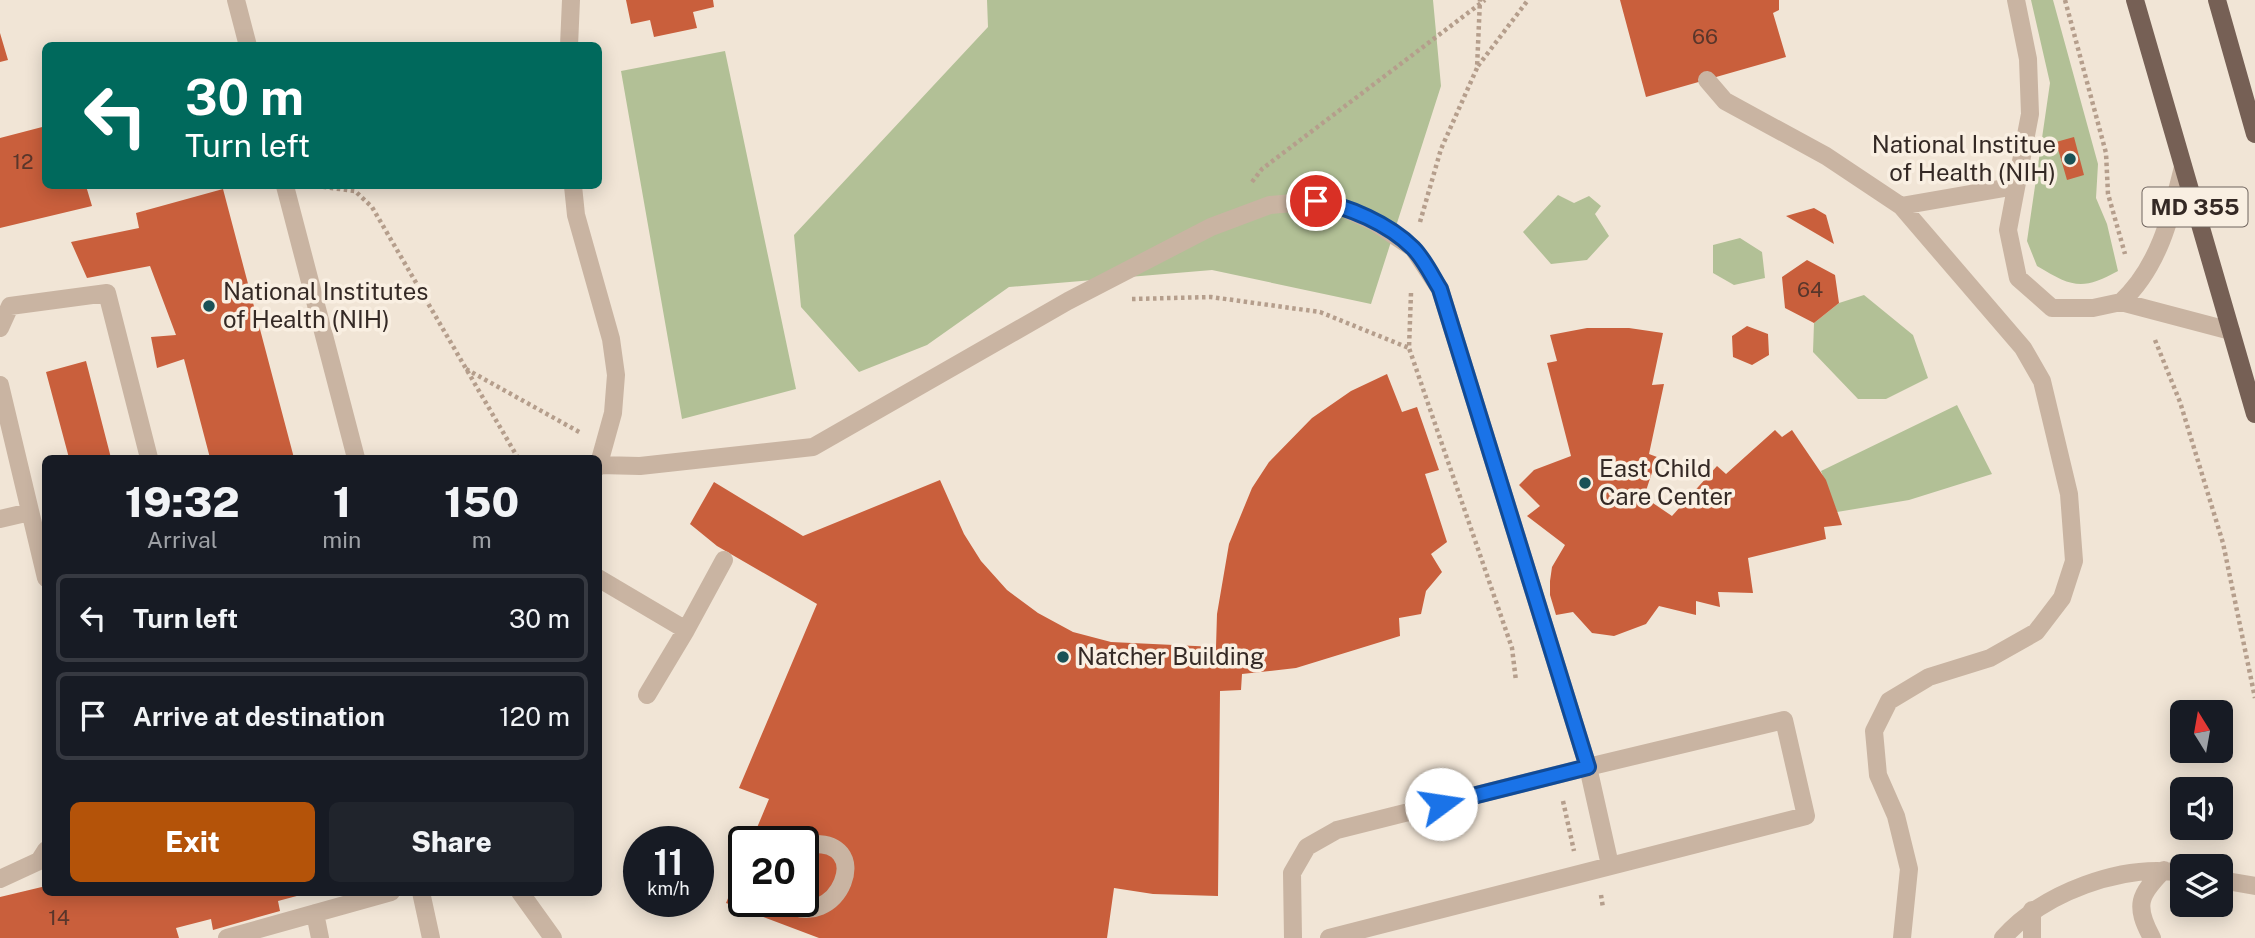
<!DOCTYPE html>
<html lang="en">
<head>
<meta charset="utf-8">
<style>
  :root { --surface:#171b24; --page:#20242c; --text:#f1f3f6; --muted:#9ea1a6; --line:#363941; --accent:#b45309 }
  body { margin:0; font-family:"Public Sans",sans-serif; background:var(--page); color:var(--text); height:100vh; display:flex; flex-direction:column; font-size:26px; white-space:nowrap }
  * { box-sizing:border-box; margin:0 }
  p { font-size:23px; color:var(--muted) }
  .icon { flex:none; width:38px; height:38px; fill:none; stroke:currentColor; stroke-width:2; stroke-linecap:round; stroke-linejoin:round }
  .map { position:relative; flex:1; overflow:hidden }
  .sheet { position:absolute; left:42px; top:455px; width:560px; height:441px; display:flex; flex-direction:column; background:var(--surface); border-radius:10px; box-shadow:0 4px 18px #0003 }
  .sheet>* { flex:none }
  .guide { position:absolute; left:42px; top:42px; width:560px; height:147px; border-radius:10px; box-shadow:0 4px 18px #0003; background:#00695c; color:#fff; overflow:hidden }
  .needle { width:46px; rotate:349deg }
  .tools { position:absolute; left:2170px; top:700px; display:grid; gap:14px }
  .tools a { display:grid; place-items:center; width:63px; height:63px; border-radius:10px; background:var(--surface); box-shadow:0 4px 18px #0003; font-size:35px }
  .speed { position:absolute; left:623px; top:826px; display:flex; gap:14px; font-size:35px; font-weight:700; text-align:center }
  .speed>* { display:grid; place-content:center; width:91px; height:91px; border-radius:50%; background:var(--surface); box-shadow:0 4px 18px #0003; line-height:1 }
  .speed small { font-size:18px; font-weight:400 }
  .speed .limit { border:4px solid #111; border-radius:10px; background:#fff; color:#111 }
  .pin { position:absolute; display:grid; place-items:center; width:60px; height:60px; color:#fff; margin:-30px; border:4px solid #fff; border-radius:50%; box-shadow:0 2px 7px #0007 }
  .me { position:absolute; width:77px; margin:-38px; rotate:76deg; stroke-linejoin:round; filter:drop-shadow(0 0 5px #0008) }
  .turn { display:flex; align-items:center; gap:24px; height:147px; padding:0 28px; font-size:32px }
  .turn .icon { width:91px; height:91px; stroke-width:2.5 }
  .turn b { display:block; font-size:49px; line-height:60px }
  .eta { display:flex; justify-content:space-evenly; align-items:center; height:119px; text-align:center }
  .eta b { font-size:42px; font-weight:800; line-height:49px }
  .cta { display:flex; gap:14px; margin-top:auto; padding:14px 28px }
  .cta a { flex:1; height:80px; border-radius:10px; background:var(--accent); color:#fff; font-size:28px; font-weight:800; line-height:80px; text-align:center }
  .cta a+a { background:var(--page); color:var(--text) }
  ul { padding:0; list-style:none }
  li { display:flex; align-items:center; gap:21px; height:88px; margin:0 14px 10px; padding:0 14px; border:4px solid var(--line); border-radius:10px }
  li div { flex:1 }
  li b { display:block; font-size:26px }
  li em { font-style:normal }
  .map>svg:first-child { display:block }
  .green { fill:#b2c096 }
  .building { fill:#c95f3c }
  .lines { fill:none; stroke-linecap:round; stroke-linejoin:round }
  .path { stroke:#b59e8c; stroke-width:4.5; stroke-dasharray:3.5 3.5; stroke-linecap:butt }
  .service { stroke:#c9b4a2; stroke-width:18 }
  .minor { stroke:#c9b4a2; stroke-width:18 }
  .primary { stroke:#766055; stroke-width:18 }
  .route-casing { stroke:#114b97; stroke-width:18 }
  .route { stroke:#1a73e8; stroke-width:12 }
  .poi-dot { fill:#1a5156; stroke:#f9efe2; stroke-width:2.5 }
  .labels { text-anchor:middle; stroke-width:7; stroke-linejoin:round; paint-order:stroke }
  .number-label { font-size:21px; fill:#59362b }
  .shield { fill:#f9efe2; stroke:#6f645e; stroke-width:2 }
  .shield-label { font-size:23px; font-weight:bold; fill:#342925 }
  .poi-label { font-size:24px; fill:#342925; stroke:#f9efe2; text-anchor:start }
</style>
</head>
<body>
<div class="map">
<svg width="2255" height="938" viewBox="0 0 2255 938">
  <rect width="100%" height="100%" fill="#f1e5d6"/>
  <path class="green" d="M987,0H1433L1441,86L1371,304L1212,270L1009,287L927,345L859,372L801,307L794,235L988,27Z
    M2031,0H2053L2098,164L2096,198L2107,224L2118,271C2082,291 2072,287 2037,266L2027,241L2050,83Z
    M725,51L796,389L682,419L621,71Z
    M1558,195L1574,203L1589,196L1601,206L1595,214L1609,236L1587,260L1551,264L1523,232Z
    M1740,238L1762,252L1765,278L1734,285L1713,273V245Z
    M1864,295L1913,335L1928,378L1886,399H1858L1813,352L1814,323L1839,303Z
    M1957,405L1992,474L1909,500L1837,512L1821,471Z"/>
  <path class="building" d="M626,0H713L714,7L693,12L697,28L654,37L650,20L631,24Z
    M1620,0H1779V10L1773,13L1786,57L1646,97Z
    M0,33L8,60L0,62Z
    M46,126V186H86L92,206L0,228V138Z
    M2074,137L2084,175L2067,180L2056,142Z
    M223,189L294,458H210L184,359L157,368L151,337L176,335L150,266L87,278L71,242L139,228L136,213Z
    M1814,208L1826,215L1834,244L1786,216Z
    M1807,260L1835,275L1839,303L1814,323L1785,308L1782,277Z
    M1747,326L1768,334L1769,355L1752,365L1733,357L1732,336Z
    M1587,328H1629L1663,333L1652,385L1664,384L1649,454L1657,457L1644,497L1672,516L1717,466L1726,474L1775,430L1782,437L1792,430L1826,480L1842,525L1824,527L1826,539L1748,558L1753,593L1718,592L1720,607L1696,601V615L1659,606L1646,624L1614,636L1592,633L1573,612L1556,615L1550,595V581L1552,567L1565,545L1527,516L1540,506L1519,485L1534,470L1571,456L1547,363L1557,361L1550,335Z
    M86,361L111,458H69L46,372Z
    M1387,374L1402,412L1417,407L1439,470L1425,474L1447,542L1431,554L1442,572L1426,591L1421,614L1399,618L1400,636L1296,668L1242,674L1241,690L1220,691L1218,896L1153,894L1114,888L1107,938H819L726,903L744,861V901H803V842H751L769,799L739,788L817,604L717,546L690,524L714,482L803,536L940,480L964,534L981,561L1007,590L1038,613L1073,632L1111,642L1216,647L1217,614L1229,544L1252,488L1269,462L1312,418L1351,391Z
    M46,886V892L308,893L278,901L280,911L213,930L211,919L176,928L179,938H0V897Z"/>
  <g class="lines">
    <path class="path" d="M2065,0L2106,153L2108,194L2125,254
      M1478,66L1528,0
      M1252,182L1262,169L1485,0
      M316,186L355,191L372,207L518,458
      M1420,222L1441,149L1477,68L1480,0
      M1411,293L1409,348L1512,648L1516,681
      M1132,299L1211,297L1320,312L1409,348
      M2155,340L2180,402L2223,543L2255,698
      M466,369L581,433
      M1563,801L1574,851
      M1601,895L1603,908"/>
    <path class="service" d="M2016,0L2028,59L2030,114L2008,230L2018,278L2052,308H2093L2121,302L2231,331
      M569,46L571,0
      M1707,80L1725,101L1826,156L1901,206L2023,348L2042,381L2069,494L2074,561L2062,598L2036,632L1990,658L1929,677L1889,701L1874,731L1878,775L1896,816L1909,869L1902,938
      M573,186L576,215L611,339L616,375L613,413L598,467
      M1901,206L2016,186
      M2121,302C2159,267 2171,216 2183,167
      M0,328L10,306L107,293L149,458
      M0,385L46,578
      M599,465L640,466L813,447L1068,301L1211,227L1270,205L1316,201L1335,204L1374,222L1413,248L1440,289L1588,767L1337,830L1307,847L1292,873L1293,938
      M0,519L30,512
      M598,578L686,630L647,695
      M686,630L724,560
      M0,879L39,861L46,850
      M421,892L431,938
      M784,901C836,938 882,833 803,845
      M315,913L320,938
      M227,938L391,892
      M1329,938L1806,816L1784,720L1588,767L1610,865"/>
    <path class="minor" d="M236,0L248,46
      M285,186L356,458
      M2221,880L2255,886
      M520,892L553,938
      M2032,910V938
      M2003,938C2043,893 2122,863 2182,873
      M2152,938C2134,905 2139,895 2164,870"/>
    <path class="primary" d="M2135,0L2255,414
      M2217,0L2255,134"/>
  </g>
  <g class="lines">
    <defs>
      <path id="route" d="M1316,201C1348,206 1389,224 1413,248C1424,259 1432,276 1440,289L1588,767L1441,804"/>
    </defs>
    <use href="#route" class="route-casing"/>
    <use href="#route" class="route"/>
  </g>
  <g class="poi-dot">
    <circle cx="2070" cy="159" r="7"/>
    <circle cx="209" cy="306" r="7"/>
    <circle cx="1585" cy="483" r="7"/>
    <circle cx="1063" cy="657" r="7"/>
  </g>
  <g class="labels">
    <g class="number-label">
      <text x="1705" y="44">66</text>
      <text x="23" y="169">12</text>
      <text x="1810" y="297">64</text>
      <text x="59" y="925">14</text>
    </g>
    <rect class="shield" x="2142.5" y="187.5" width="105" height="39" rx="5"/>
    <g class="shield-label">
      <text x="2195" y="215">MD 355</text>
    </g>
    <g class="poi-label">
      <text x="2056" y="153" text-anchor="end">National Institue<tspan x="2056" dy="28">of Health (NIH)</tspan></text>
      <text x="223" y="300">National Institutes<tspan x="223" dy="28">of Health (NIH)</tspan></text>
      <text x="1599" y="477">East Child<tspan x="1599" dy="28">Care Center</tspan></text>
      <text x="1077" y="665">Natcher Building</text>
    </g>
  </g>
</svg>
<div class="tools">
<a><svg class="needle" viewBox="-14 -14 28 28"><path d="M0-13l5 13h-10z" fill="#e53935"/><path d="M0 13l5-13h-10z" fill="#9ea1a6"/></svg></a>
<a><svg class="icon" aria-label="sound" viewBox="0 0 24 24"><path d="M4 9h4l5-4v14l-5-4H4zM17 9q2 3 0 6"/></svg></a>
<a><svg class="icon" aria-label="layers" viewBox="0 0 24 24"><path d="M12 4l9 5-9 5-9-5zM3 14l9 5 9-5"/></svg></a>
</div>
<div class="speed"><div>11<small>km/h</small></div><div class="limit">20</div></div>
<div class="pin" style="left:1316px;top:201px;background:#d93025"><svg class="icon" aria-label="arrive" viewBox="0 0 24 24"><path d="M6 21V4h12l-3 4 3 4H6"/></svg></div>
<svg class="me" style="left:1441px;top:804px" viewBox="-20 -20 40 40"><circle r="19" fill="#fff"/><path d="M0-13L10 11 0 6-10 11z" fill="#1a73e8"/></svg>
<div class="guide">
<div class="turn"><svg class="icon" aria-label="left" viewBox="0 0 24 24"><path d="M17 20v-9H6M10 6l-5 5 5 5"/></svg><div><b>30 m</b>Turn left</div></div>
</div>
<section class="sheet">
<div class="eta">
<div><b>19:32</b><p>Arrival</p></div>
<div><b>1</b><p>min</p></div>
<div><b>150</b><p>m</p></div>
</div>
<ul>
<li><svg class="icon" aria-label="left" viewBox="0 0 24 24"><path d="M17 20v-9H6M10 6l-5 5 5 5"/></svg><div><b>Turn left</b></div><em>30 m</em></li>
<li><svg class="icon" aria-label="arrive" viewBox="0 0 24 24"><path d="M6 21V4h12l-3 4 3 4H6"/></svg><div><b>Arrive at destination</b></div><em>120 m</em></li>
</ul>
<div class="cta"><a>Exit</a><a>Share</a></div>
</section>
</div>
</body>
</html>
